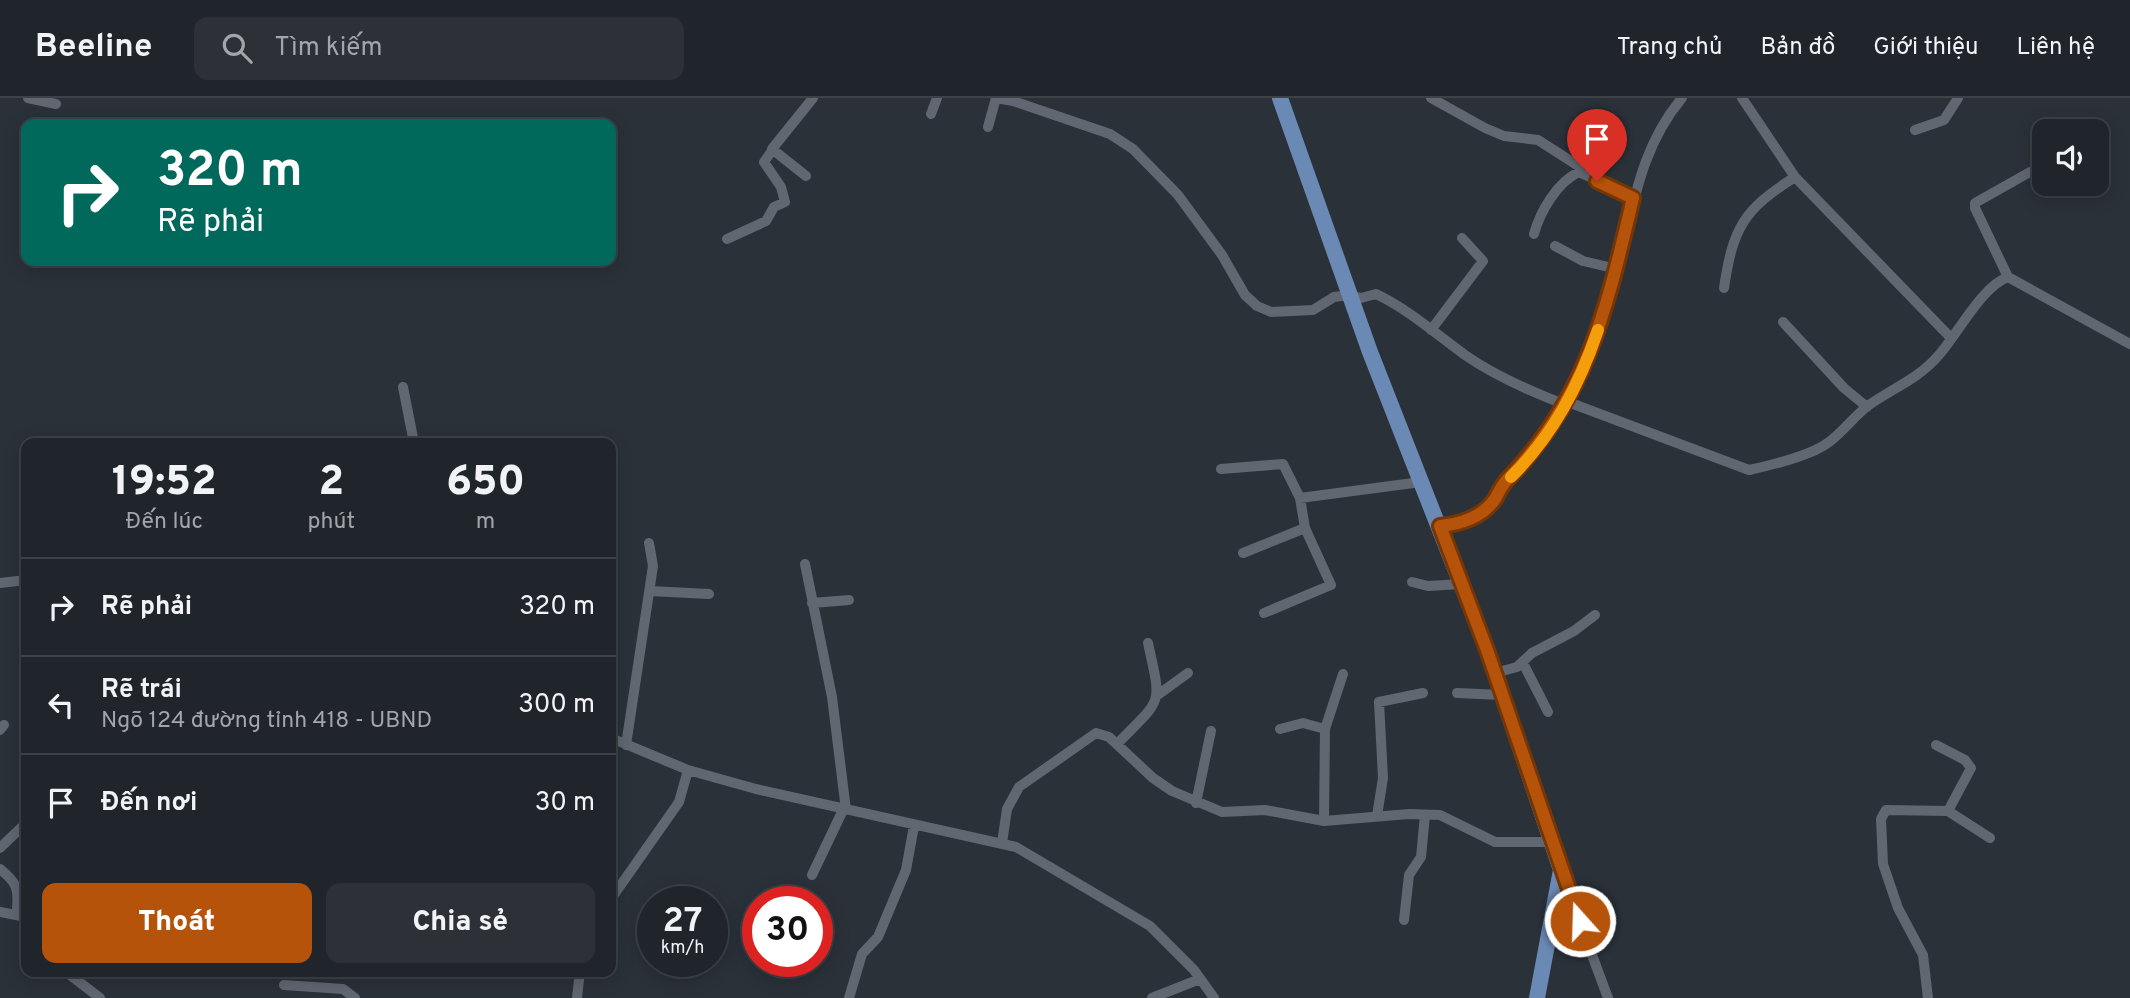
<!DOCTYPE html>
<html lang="vi">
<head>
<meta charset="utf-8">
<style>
  :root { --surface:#20252b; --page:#2d3137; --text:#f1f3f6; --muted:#a2a5a9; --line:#3d4247; --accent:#b45309 }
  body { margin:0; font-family:Overpass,sans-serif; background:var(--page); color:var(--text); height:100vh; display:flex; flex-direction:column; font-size:26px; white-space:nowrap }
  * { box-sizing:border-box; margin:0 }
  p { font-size:23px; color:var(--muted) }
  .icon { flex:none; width:38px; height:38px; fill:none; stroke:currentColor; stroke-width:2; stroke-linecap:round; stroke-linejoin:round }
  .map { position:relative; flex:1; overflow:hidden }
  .panel { position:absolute; left:21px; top:340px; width:595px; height:539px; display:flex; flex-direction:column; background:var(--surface); border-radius:14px; box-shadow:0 4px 18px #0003,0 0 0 2px var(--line) }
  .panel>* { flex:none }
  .top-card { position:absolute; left:21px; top:21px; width:595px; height:147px; border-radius:14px; box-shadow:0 4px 18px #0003,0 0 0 2px var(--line); background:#00695c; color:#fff; overflow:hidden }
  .buttons { position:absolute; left:2032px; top:21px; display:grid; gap:14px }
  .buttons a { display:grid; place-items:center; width:77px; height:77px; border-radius:14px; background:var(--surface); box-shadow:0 4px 18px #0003,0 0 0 2px var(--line); font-size:35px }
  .speed { position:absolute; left:637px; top:788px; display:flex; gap:14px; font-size:35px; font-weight:700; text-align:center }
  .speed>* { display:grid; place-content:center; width:91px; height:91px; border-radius:50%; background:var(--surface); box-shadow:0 4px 18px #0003,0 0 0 2px var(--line); line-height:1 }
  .speed small { font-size:18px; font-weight:400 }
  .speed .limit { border:10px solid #d22; background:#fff; color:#111 }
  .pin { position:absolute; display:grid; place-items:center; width:60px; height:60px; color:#fff; margin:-72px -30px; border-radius:50% 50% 50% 0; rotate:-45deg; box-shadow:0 0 7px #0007 }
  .pin .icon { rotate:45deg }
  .me { position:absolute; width:77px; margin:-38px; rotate:340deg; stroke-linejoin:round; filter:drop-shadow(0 0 5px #0008) }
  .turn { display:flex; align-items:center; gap:24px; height:147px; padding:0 21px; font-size:32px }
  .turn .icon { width:91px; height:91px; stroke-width:2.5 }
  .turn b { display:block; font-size:49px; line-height:60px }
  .eta { display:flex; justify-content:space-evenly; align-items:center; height:119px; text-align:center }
  .eta b { font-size:42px; font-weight:800; line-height:49px }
  .cta { display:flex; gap:14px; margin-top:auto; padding:14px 21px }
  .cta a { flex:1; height:80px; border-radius:14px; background:var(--accent); color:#fff; font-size:28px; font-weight:800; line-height:80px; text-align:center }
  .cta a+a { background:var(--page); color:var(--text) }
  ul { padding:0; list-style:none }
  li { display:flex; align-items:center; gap:21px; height:98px; padding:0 21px; border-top:2px solid var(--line) }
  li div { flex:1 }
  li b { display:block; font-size:26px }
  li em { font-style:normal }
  header { display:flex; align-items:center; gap:42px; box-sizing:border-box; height:98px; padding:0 35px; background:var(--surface); border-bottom:2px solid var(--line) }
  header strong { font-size:33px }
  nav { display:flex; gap:38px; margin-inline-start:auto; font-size:24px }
  .search { width:490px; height:63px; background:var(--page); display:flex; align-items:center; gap:18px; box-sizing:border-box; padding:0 24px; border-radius:14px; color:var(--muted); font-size:26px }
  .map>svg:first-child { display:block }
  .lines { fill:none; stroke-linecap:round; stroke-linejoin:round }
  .minor { stroke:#606771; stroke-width:10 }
  .primary { stroke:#6a8ab5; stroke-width:16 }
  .route-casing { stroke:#753606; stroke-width:18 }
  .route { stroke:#b45309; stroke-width:12 }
  .slow { stroke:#f59e0b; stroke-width:12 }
</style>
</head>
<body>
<header>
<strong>Beeline</strong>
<div class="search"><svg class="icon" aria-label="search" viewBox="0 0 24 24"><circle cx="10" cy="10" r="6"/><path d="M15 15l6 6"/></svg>Tìm kiếm</div>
<nav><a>Trang chủ</a><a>Bản đồ</a><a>Giới thiệu</a><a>Liên hệ</a></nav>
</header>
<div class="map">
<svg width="2130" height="900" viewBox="0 0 2130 900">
  <rect width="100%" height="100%" fill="#2a3139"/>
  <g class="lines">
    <path class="minor" d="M28,0L56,6
      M996,0L1013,3L1110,36L1133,51L1178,97L1222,157L1245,197L1257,208L1271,214L1313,212L1334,199L1349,197L1361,200L1376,196C1408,211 1436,236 1465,257C1495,278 1532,294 1566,307
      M1431,0L1485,30L1504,38L1538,42L1580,69L1579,74
      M1742,0L1795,79L1951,240
      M931,16L937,0
      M988,29L996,0
      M1915,32L1944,22L1958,0
      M806,78L772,51L813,0
      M1534,136C1540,114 1557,84 1579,74L1633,99
      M727,141L766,123L774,109L785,104L781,89L764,64L771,54
      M1555,148L1583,163L1617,171
      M2008,179L1975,110V105L2030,74
      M1724,190C1733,130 1743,112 1795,79
      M1783,224L1844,290L1867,309
      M1431,232L1483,163L1462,140
      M403,289L414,345
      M1568,304L1749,372C1772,367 1811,358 1829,344C1844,333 1854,318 1869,307C1893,290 1918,281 1938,258C1957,237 1982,188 2008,179L2130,246
      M1221,371L1283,366L1300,400L1421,384
      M1440,428C1460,426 1482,420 1495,401C1499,394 1501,389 1506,383C1572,316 1599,242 1622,152C1635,98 1644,45 1682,0
      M1243,455L1305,430
      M805,466L832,599L846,712
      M1412,484L1428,488L1461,486
      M0,485L26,482
      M650,493L709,496
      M812,505L849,502
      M1264,515L1331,487L1305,430L1300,400
      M1523,565L1548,614
      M1495,575L1517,569L1532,555L1574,533L1595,517
      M1457,595L1502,597
      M1159,596L1188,575
      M1280,631L1303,625L1325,631L1324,723
      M1325,631L1343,576
      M0,632L4,627
      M611,640L688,672L756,691L1016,749L1150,828L1194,872L1214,900
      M1117,646C1163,599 1162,609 1148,545
      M626,647L653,468L649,445
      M1196,705L1211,633
      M1948,713L1990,740
      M1377,718L1383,680L1379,604L1423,595
      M1002,745L1007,711L1019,689L1096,635L1109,639L1153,680L1172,693L1222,714L1265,712L1324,723L1409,716L1440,717L1495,744H1551
      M0,750L26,725
      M0,771C16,784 19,790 17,810L26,825
      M1562,776L1608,900
      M812,777L843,712
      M611,801L679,704L688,672
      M0,814L21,818
      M1404,822L1409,777L1421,759L1425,717
      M65,873L100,900
      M284,887L343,891L355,900
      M577,900L580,873
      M849,900L862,856L878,839L906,772L914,728
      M1152,900L1200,881
      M1928,900L1923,857L1898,810L1883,766L1881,721L1886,712L1948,713L1971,670L1965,662L1936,647"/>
    <path class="primary" d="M1280,0L1370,254L1487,552L1561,772L1537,900"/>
  </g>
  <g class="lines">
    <defs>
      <path id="route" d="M1580,823L1487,552L1440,428C1461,426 1482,420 1495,401C1499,394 1501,389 1506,383C1588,299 1607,209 1633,100L1597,83"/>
    </defs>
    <use href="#route" class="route-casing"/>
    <use href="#route" class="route"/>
    <path class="slow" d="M1511,379C1553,337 1579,288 1598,232"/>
  </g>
</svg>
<div class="buttons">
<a><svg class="icon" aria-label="sound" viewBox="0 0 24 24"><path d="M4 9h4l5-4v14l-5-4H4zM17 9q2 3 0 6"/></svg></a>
</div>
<div class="speed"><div>27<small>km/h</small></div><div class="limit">30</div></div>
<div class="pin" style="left:1597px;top:83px;background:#d93025"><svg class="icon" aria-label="arrive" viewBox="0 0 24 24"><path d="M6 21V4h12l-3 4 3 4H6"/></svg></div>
<svg class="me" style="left:1580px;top:823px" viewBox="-20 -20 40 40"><circle r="17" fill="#b45309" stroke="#fff" stroke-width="3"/><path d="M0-11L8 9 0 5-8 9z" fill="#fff"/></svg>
<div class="top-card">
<div class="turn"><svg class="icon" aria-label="right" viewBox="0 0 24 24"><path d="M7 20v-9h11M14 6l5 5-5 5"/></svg><div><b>320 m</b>Rẽ phải</div></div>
</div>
<section class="panel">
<div class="eta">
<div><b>19:52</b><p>Đến lúc</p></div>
<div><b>2</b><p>phút</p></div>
<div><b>650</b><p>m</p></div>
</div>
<ul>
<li><svg class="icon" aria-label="right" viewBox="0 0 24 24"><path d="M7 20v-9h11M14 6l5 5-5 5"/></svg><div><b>Rẽ phải</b></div><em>320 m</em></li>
<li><svg class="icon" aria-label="left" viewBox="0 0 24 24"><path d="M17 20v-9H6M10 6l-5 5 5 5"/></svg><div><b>Rẽ trái</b><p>Ngõ 124 đường tỉnh 418 - UBND</p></div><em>300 m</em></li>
<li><svg class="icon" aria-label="arrive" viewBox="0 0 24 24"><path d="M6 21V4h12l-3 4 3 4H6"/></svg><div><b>Đến nơi</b></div><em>30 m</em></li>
</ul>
<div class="cta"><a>Thoát</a><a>Chia sẻ</a></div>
</section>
</div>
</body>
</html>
